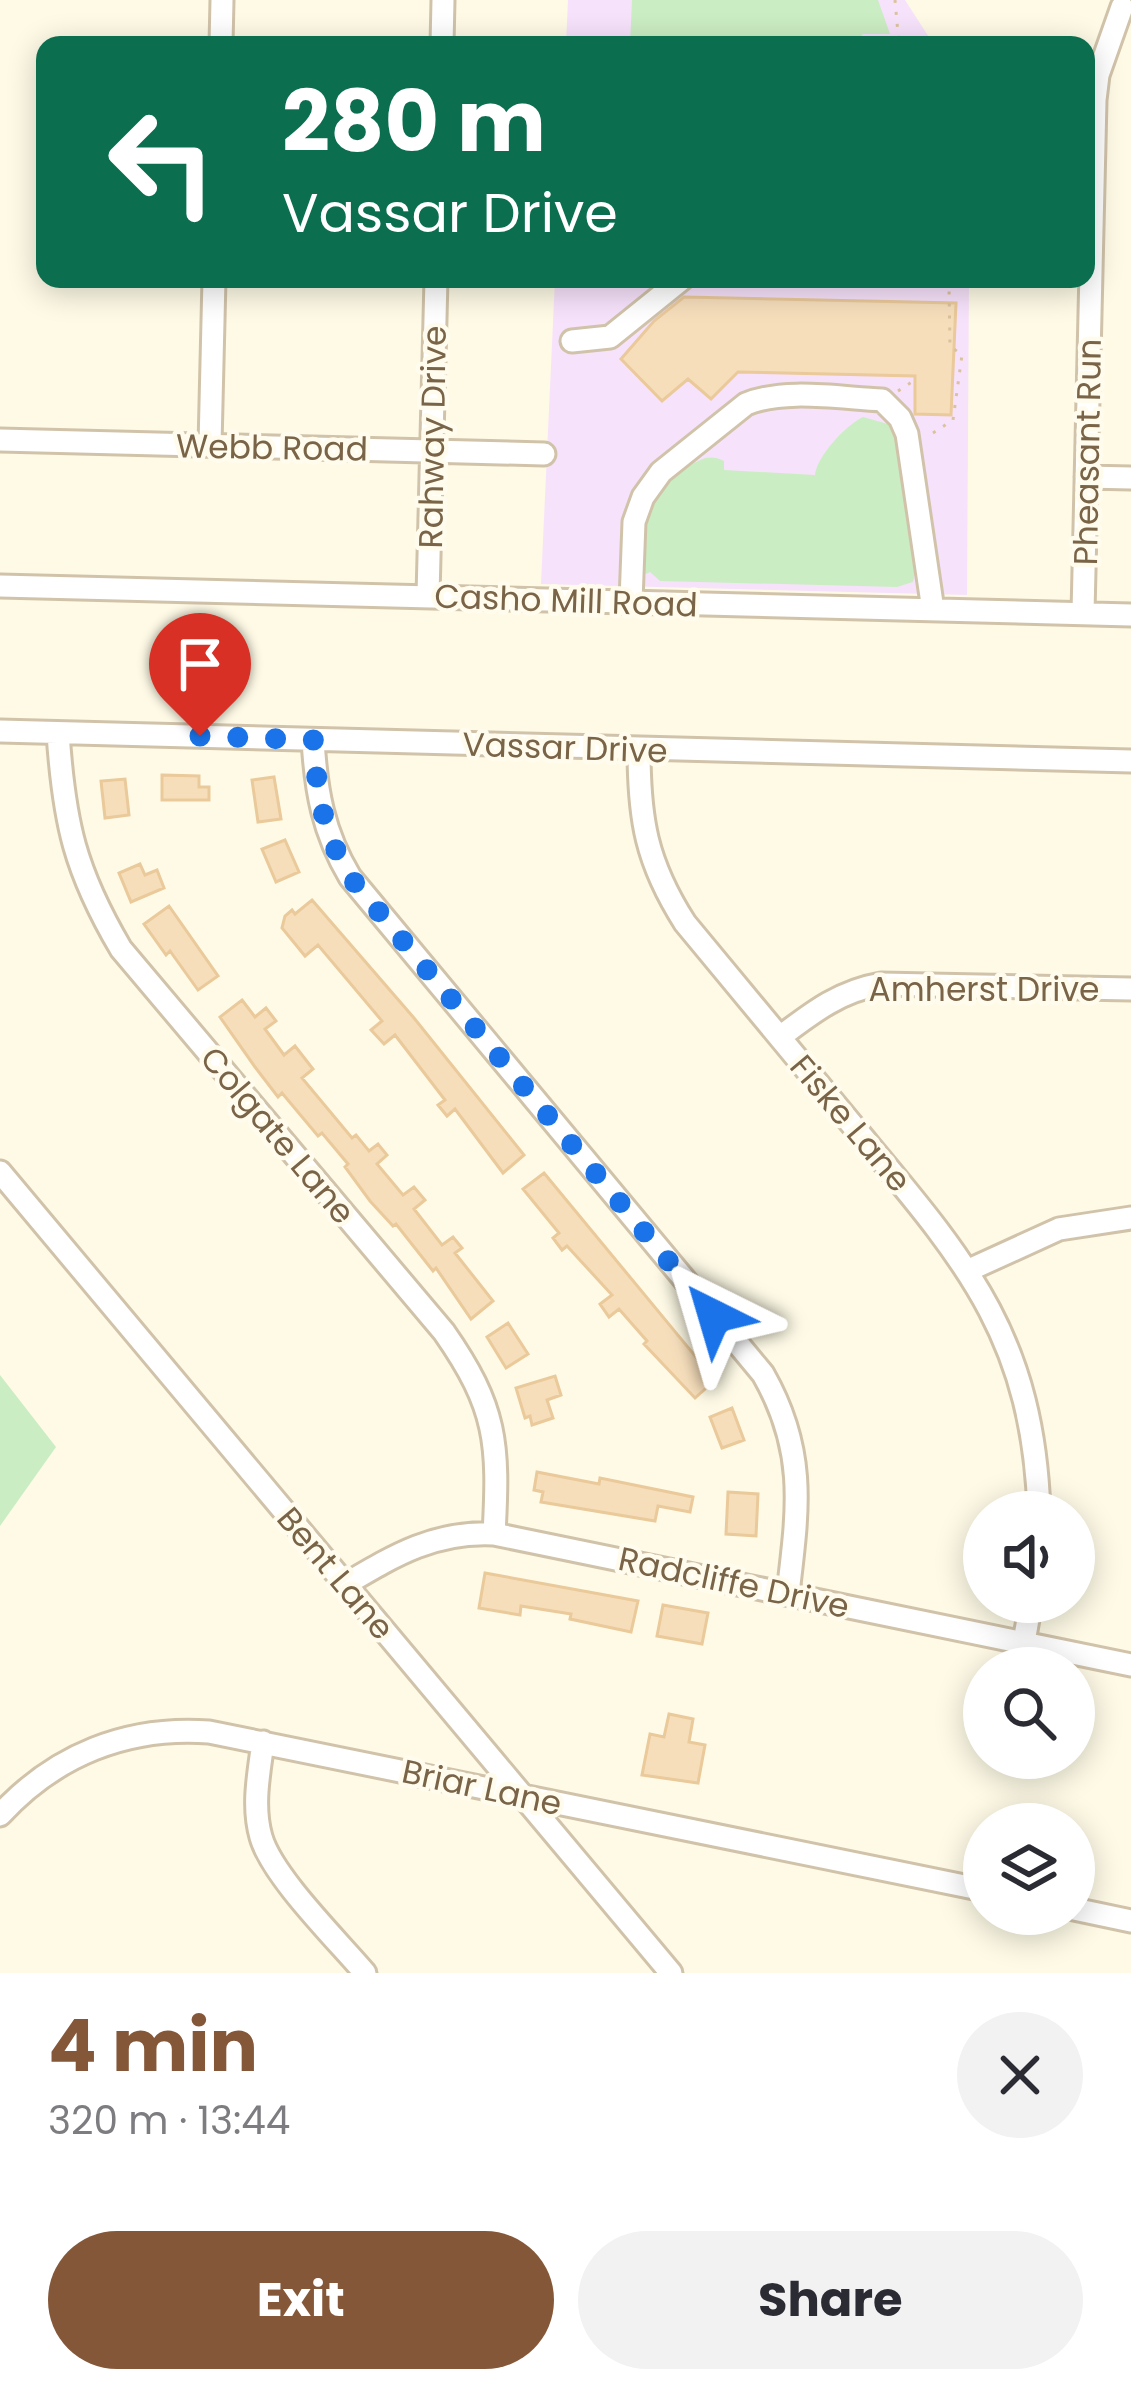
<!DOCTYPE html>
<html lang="en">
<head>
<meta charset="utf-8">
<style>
  :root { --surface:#fff; --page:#f2f2f3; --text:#2b2b33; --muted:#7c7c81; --accent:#855739 }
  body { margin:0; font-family:Poppins,sans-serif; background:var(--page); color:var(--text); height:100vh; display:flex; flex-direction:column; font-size:45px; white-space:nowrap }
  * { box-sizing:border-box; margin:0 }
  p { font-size:39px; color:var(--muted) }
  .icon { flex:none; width:66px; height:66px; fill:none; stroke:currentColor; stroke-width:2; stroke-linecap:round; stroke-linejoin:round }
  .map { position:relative; height:1973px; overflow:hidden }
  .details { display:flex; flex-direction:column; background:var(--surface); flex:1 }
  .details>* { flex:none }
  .banner { position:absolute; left:36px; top:36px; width:1059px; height:252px; border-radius:24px; box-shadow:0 6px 30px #0003; background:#0b6e4f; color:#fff; overflow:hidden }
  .controls { position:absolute; left:963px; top:1491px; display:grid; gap:24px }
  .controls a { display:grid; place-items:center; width:132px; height:132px; border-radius:50%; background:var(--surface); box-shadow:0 6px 30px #0003; font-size:60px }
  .pin { position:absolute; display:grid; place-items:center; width:102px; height:102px; color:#fff; margin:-123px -51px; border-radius:50% 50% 50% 0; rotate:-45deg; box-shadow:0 0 12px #0007 }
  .pin .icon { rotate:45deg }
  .me { position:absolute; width:132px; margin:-66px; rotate:320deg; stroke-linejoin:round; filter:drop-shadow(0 0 9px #0008) }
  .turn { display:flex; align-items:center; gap:42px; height:252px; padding:0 48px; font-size:54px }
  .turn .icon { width:156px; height:156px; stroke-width:2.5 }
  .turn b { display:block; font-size:84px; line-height:102px }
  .round { display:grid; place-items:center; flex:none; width:126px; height:126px; border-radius:63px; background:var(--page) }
  .summary { display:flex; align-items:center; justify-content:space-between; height:204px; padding:0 48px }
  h1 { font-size:72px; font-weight:700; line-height:90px; color:var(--accent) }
  .button { display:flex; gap:24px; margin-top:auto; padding:24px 48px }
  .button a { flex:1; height:138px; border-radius:72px; background:var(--accent); color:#fff; font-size:48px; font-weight:700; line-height:138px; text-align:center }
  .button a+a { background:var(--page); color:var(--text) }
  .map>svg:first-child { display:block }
  .education { fill:#f7e2fb }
  .green { fill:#cbedc3 }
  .building { fill:#f6debb; stroke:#eac99a; stroke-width:3 }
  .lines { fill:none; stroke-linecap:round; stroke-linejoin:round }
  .minor-casing { stroke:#d1c3aa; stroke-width:27 }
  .path { stroke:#dbc29e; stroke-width:3; stroke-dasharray:3 9; stroke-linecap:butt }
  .minor { stroke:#fff; stroke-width:21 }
  .route { stroke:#1a73e8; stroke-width:21; stroke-dasharray:0 37.8 }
  .labels { text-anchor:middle; stroke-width:9; stroke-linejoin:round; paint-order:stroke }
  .street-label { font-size:33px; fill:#7a6448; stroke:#fffcee }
</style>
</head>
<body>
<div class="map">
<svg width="1131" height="1973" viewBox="0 0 1131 1973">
  <rect width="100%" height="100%" fill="#fefae6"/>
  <path class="education" d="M568,0H905L934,45H566Z
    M555,279H969L967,595L541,584Z"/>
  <path class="green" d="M632,0H878L890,34H863L852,45H630Z
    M745,279H952V288Z
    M863,417L888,424L898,444L917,565L913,582L897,587L660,581L650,572L646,574C633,531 652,489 689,466C702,458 711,454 724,461V470L815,475C817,456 846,425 863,417Z
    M0,1375L56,1447L0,1526Z"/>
  <path class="building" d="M684,297L956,303L951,415L915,414V376L738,372L711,399L688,379L662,401L621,359L654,321Z
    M162,775L199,776V787H209V800H162Z
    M274,777L281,819L258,822L252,780Z
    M125,779L129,815L105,818L101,781Z
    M285,840L299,872L276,882L262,849Z
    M140,864L145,875L157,870L164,888L131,902L119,873Z
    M312,900L414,1018L524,1155L503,1173L455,1109L447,1116L438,1105L445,1100L395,1035L384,1044L371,1030L382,1021L318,945L305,956L282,928L285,916L292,910L295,914Z
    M169,906L218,976L198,990L170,951L166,955L144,924Z
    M242,1000L255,1017L266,1008L276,1021L265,1029L284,1055L295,1046L313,1069L302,1078L352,1138L356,1135L369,1151L378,1144L387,1155L377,1164L403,1195L414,1187L425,1200L414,1209L442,1245L453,1237L462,1248L455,1253L493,1301L471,1319L436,1268L433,1271L396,1224L393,1226L370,1201L345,1167L348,1164L322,1133L318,1136L282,1093L278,1097L255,1067L220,1017Z
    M544,1173L715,1380L695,1398L644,1344L647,1341L619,1309L609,1317L600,1304L612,1295L567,1246L562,1250L553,1238L559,1233L523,1189Z
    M508,1323L528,1354L506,1368L487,1337Z
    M555,1376L561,1395L547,1400L553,1418L532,1425L530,1416L525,1418L516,1388Z
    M732,1408L744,1440L722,1448L710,1417Z
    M537,1472L599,1484L600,1478L693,1497L690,1512L658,1506L655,1521L541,1502L543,1492L534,1490Z
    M728,1492L758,1494L756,1536L726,1534Z
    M485,1573L638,1601L631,1632L570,1619L571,1614L521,1606L520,1615L479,1608Z
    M663,1605L708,1613L702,1644L657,1636Z
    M669,1714L693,1719L689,1742L705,1745L698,1783L642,1775L650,1734L664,1737Z"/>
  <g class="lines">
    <defs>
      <path id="minor" d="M221,45L222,0
        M442,45L443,0
        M572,341L610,337L682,279
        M0,440L544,454
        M210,445L214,279
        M1086,477L1131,478
        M0,586L1131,615
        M428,596L436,279
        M631,601L634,522L643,497L661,472L746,404C785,388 839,398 882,400L900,418L907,434L933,610
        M1083,613L1095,100L1098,75L1122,7
        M0,731L1131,761
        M58,733C64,823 75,871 121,949L444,1332C497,1408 499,1443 494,1534
        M313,740C316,791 323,832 350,877L763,1374C807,1451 798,1509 788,1593
        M639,749C639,819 646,862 685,923C742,991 798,1059 854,1127C962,1257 1033,1333 1039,1512
        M780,1037C813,1012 840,991 881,984L1131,989
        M0,1172L671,1973
        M969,1270L1059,1229L1131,1218
        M346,1584C395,1555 435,1531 494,1534L1131,1665
        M1024,1642L1031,1602
        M263,1742C259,1773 252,1806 261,1837C272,1876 337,1940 365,1973
        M0,1815C55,1755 127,1726 209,1732L984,1890
        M1074,1909L1131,1921"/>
    </defs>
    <use href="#minor" class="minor-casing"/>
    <path class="path" d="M895,0L899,45
      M898,391L915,380
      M933,433L953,420L962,355L950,346L949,287"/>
    <use href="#minor" class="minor"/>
  </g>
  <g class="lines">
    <path class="route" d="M200,736L314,740C316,791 323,832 350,877L714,1316"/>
  </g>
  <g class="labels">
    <g class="street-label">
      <text transform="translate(432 437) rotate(-89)" y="12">Rahway Drive</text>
      <text transform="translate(272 447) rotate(1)" y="12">Webb Road</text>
      <text transform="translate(1087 452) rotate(-89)" y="12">Pheasant Run</text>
      <text transform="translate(566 600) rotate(2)" y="12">Casho Mill Road</text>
      <text transform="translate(565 747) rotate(2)" y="12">Vassar Drive</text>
      <text x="984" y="1001">Amherst Drive</text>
      <text transform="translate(851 1123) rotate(50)" y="12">Fiske Lane</text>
      <text transform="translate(278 1135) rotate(50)" y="12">Colgate Lane</text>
      <text transform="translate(336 1573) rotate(50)" y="12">Bent Lane</text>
      <text transform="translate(734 1582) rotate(12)" y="12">Radcliffe Drive</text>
      <text transform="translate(482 1787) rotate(12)" y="12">Briar Lane</text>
    </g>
  </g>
</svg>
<div class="controls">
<a><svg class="icon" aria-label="sound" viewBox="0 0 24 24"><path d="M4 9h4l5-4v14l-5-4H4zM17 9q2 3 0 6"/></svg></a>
<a><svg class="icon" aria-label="search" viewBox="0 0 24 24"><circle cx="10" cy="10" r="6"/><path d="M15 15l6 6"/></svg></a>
<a><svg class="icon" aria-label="layers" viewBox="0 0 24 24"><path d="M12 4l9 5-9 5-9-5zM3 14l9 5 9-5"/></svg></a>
</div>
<div class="pin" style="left:200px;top:736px;background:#d93025"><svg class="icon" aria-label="arrive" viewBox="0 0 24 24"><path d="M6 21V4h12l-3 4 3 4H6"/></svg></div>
<svg class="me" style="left:714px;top:1316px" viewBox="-20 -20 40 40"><path d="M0-17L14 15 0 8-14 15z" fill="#1a73e8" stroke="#fff" stroke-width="4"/></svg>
<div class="banner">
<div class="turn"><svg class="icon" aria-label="left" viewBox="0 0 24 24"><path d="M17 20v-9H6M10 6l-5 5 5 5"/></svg><div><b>280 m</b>Vassar Drive</div></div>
</div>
</div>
<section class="details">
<div class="summary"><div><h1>4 min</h1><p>320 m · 13:44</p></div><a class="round"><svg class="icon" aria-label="close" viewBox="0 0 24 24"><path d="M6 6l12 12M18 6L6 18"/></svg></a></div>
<div class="button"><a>Exit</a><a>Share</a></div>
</section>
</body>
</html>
